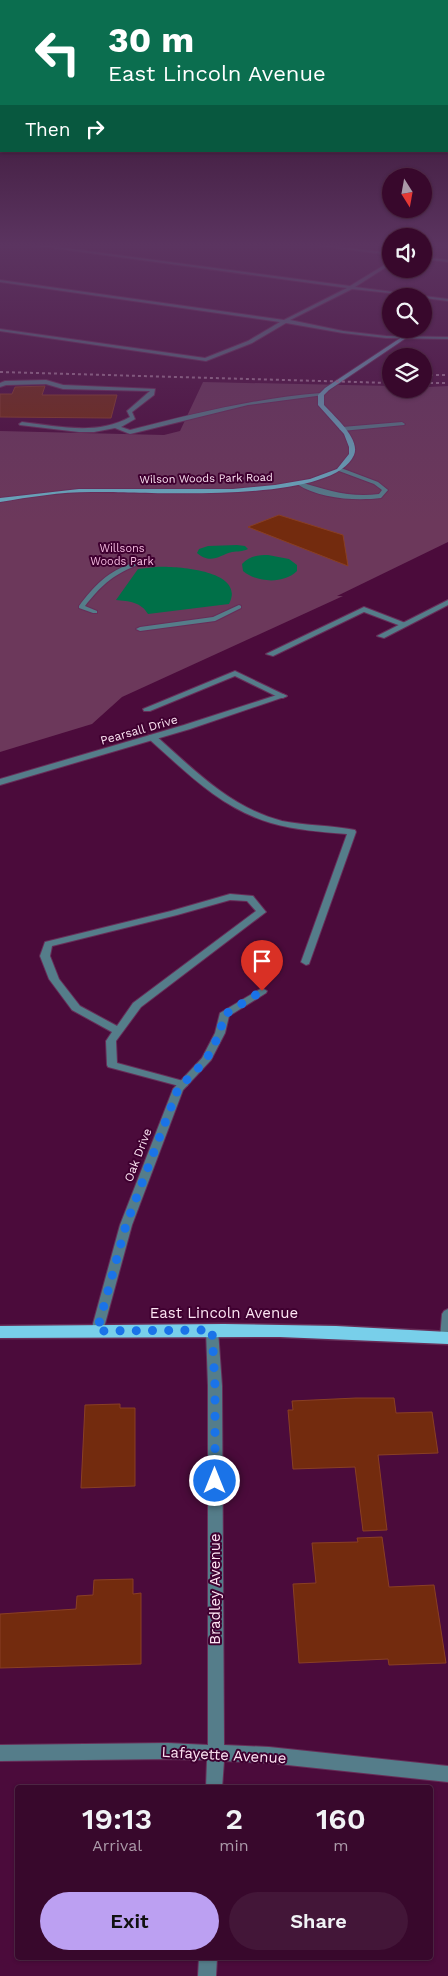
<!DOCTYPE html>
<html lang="en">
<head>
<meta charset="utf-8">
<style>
  :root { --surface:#38082c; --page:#431638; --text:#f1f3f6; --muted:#ab9aa9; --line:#522948; --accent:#bca0f2 }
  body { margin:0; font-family:"Work Sans",sans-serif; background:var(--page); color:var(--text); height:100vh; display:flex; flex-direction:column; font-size:19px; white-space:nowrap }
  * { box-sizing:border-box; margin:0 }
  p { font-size:16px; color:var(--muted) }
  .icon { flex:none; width:28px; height:28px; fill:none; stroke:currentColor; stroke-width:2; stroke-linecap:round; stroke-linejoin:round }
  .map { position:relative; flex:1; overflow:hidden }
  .details { position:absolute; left:15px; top:1785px; width:418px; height:175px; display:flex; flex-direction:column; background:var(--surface); border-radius:5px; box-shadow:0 1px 4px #0004,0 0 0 1px var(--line) }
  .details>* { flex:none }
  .banner { position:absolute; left:0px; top:0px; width:449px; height:152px; box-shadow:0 1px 4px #0004,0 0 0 1px var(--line); background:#0b6e4f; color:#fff; overflow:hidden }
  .needle { width:32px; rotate:169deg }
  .controls { position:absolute; left:382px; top:168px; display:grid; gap:10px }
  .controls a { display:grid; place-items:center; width:50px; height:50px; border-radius:50%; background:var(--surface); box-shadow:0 1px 4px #0004,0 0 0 1px var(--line); font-size:25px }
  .pin { position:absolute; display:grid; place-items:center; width:42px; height:42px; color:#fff; margin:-51px -21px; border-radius:50% 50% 50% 0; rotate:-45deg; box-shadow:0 0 5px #0007 }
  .pin .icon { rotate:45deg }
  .me { position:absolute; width:55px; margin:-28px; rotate:0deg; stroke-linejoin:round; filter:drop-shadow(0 0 4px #0008) }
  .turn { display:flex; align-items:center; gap:18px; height:105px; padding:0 25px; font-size:22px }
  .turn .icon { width:65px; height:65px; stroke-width:2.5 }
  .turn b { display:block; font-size:35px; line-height:42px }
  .then { display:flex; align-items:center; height:48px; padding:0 25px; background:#0003; gap:10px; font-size:19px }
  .eta { display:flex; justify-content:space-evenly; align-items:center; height:85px; text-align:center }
  .eta b { font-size:30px; font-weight:600; line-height:35px }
  .cta { display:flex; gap:10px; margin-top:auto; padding:10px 25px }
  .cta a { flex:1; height:58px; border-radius:30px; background:var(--accent); color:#111; font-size:20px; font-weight:600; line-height:58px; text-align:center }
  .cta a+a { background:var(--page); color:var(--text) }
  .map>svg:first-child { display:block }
  .green { fill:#6c385b }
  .water { fill:#007048 }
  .building { fill:#732b0e; stroke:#893f24 }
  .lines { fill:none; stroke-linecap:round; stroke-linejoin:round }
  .lane-casing { stroke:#672e58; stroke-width:2 }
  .street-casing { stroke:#672e58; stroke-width:2 }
  .secondary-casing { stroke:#672e58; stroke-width:2 }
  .primary-casing { stroke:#672e58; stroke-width:3 }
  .lane { fill:#557d8a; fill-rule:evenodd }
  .street { fill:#557d8a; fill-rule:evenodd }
  .secondary { fill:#69abc0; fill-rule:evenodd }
  .primary { fill:#78cfea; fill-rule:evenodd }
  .rail { stroke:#aa7f9d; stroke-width:2; stroke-dasharray:3 3; stroke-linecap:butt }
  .route { stroke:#1a73e8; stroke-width:9; stroke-dasharray:0 16.2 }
  .labels { text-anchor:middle; stroke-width:4; stroke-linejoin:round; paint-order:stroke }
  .far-street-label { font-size:11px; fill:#fde4f3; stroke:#3f0030 }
  .far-park-label { font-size:11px; fill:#f6bce1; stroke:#3f0030 }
  .street-label { font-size:12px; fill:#fde4f3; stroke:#3f0030 }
  .near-street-label { font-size:15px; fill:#fde4f3; stroke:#3f0030 }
</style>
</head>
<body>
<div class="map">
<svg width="448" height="1976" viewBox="0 0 448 1976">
  <rect width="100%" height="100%" fill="#4b0b3b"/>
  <path class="green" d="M203,382L391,386V389L448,386V542L337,596H343L122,697L92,724L0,752V431L164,435L180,431Z"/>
  <path class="water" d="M237,545L245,546L248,549C242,552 238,551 232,552C220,555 211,565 197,553L199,549L208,546Z
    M268,555L289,559L297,565V571C284,584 257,583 243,571L242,564C249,556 258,555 268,555Z
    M156,567C175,566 247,570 229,604L148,614C141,602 129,601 116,600L138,569Z"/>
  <path class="building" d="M45,386L42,395H117L111,418L0,417V394H12L15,387Z
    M279,515L343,535L348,566L248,527Z
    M356,1398H394L396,1413L432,1412L438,1453L378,1455L387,1530L363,1531L355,1467L293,1469L288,1410H293L292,1401Z
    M120,1404V1408H135V1486L81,1488L85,1405Z
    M382,1537L389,1587L434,1585L446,1663L389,1665L388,1659L299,1663L293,1584L316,1583L312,1543L358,1542L357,1538Z
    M133,1579V1594L141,1593V1664L0,1668V1614L76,1609L77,1596L93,1595L94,1580Z"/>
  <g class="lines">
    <defs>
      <path id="lane" d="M46,380L63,385L155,389L154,395L132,412L135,419L121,427L130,430C193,414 256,398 321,393L324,395L248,405L130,434L115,428L94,432H79L20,425L19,424L22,422C58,426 96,436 130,417L127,411L150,391L63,389L46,384L6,385L0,387V383L5,381Z
        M402,422L405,424L404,425L342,431L339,429L342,427Z
        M341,468L378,482L388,490L381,498C356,501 319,499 297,484L300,482C327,490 350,498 379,494L382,490L374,484L339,471V469Z
        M364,607L408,624L401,626L364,612L273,656L266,654Z
        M235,671L287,696L283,698H280L235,676L150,711H144L143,709Z
        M149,735H155C193,769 231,808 282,821C306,826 331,825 355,830L356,832L309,964L306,965L301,962L347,834C321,832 296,830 271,823C222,809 186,772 149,739Z
        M230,894L253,896L266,912L141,1007L116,1041L117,1063L187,1082L188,1084L187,1086L183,1087L108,1067L107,1065L106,1041L112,1032L72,1010L49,979L40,956L45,942L171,911ZM230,900L247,901L256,911L133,1003L117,1026L80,1006L59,979L50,956L52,946L177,915Z
        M448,1309V1342L441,1341L440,1338L442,1314L444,1311Z"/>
      <path id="street" d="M31,245H42L350,286L391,261V264L355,287L416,295L418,296L352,289L290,320L343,331L386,336L448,337V339L386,338L343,333L286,323L252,343L206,361L0,331V329L205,358L248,341L280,322L0,282V280L284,320L347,288Z
        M319,245L391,253V255L321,246Z
        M424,257L448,260V262L424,259Z
        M422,296H424L448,299V301L424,298Z
        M133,563L136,565L135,566C111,576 101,586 85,606L97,611V613H93L79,608V606C94,586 108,571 133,563Z
        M448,600V605L384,638L377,636Z
        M239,605L241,606V608L215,621L140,631L136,629L140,627L213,617Z
        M280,694H283L287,696L190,729L0,785V779L184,725Z
        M262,988L267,991L266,993L229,1016L225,1033L211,1060L183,1090L132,1225L103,1331L102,1334L97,1336L92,1334L91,1331L120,1225L173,1089L202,1058L215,1033L220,1013Z
        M212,1325L217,1327L218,1330L222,1386L224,1745L269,1747L448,1766V1782L269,1763L224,1761L222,1788H206L207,1760L168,1759L0,1761V1745L168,1743L208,1745V1386L206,1330L207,1327Z
        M199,1958H217L216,1976H198Z"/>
      <path id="secondary" d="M402,337L406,338L329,390L324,395V405C333,415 361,439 354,455C332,506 141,491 91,492C60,492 30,497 0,502V498L79,489H233L275,485L310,479L337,469L349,454V447L344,434L318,405V395L325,388Z"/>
      <path id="primary" d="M224,1324L336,1326L448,1332V1344L280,1337L0,1338V1326Z"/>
    </defs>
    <use href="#lane" class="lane-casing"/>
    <use href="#street" class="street-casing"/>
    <use href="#secondary" class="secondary-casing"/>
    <use href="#primary" class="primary-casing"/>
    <use href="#lane" class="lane"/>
    <use href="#street" class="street"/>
    <use href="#secondary" class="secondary"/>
    <use href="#primary" class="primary"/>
    <path class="rail" d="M0,372L391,383
      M424,375H448
      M424,383H448"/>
  </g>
  <linearGradient id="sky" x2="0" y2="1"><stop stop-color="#290620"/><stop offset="0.47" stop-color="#5b3460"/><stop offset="1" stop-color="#5b3460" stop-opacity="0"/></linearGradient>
  <rect width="448" height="522" fill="url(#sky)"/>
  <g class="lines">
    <path class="route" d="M215,1481V1386L212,1330L97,1331L126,1225L178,1089L206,1060L220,1033L224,1015L262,991"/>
  </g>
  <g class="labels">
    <g class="far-street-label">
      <text transform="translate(206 478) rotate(-1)" y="4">Wilson Woods Park Road</text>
    </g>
    <g class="far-park-label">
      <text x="122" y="552">Willsons<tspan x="122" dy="13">Woods Park</tspan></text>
    </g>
    <g class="street-label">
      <text transform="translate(139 730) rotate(-16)" y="4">Pearsall Drive</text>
      <text transform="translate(138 1155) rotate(-69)" y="4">Oak Drive</text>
    </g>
    <g class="near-street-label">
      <text x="224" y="1318">East Lincoln Avenue</text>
      <text transform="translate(215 1589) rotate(-90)" y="5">Bradley Avenue</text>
      <text transform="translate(224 1755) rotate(3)" y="5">Lafayette Avenue</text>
    </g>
  </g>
</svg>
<div class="controls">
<a><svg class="needle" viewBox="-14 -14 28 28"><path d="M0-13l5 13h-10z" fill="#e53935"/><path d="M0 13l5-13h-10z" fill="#ab9aa9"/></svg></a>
<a><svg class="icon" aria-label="sound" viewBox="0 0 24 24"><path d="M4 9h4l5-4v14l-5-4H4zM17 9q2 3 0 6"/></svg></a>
<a><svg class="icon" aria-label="search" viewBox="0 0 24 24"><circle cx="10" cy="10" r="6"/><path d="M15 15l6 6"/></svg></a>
<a><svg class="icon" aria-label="layers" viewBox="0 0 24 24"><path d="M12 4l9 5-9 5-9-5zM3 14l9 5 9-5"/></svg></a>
</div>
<div class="pin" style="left:262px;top:991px;background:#d93025"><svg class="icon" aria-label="arrive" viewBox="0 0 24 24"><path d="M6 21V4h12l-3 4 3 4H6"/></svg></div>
<svg class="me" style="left:215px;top:1481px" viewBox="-20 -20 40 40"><circle r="17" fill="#1a73e8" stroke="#fff" stroke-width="3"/><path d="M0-11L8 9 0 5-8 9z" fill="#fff"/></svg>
<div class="banner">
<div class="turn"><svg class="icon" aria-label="left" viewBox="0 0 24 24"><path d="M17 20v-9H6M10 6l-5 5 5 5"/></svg><div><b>30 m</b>East Lincoln Avenue</div></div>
<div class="then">Then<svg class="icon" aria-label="right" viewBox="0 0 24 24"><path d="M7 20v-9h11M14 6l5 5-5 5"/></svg></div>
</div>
<section class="details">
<div class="eta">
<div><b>19:13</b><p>Arrival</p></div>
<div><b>2</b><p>min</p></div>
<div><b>160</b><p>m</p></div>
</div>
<div class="cta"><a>Exit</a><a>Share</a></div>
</section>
</div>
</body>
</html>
